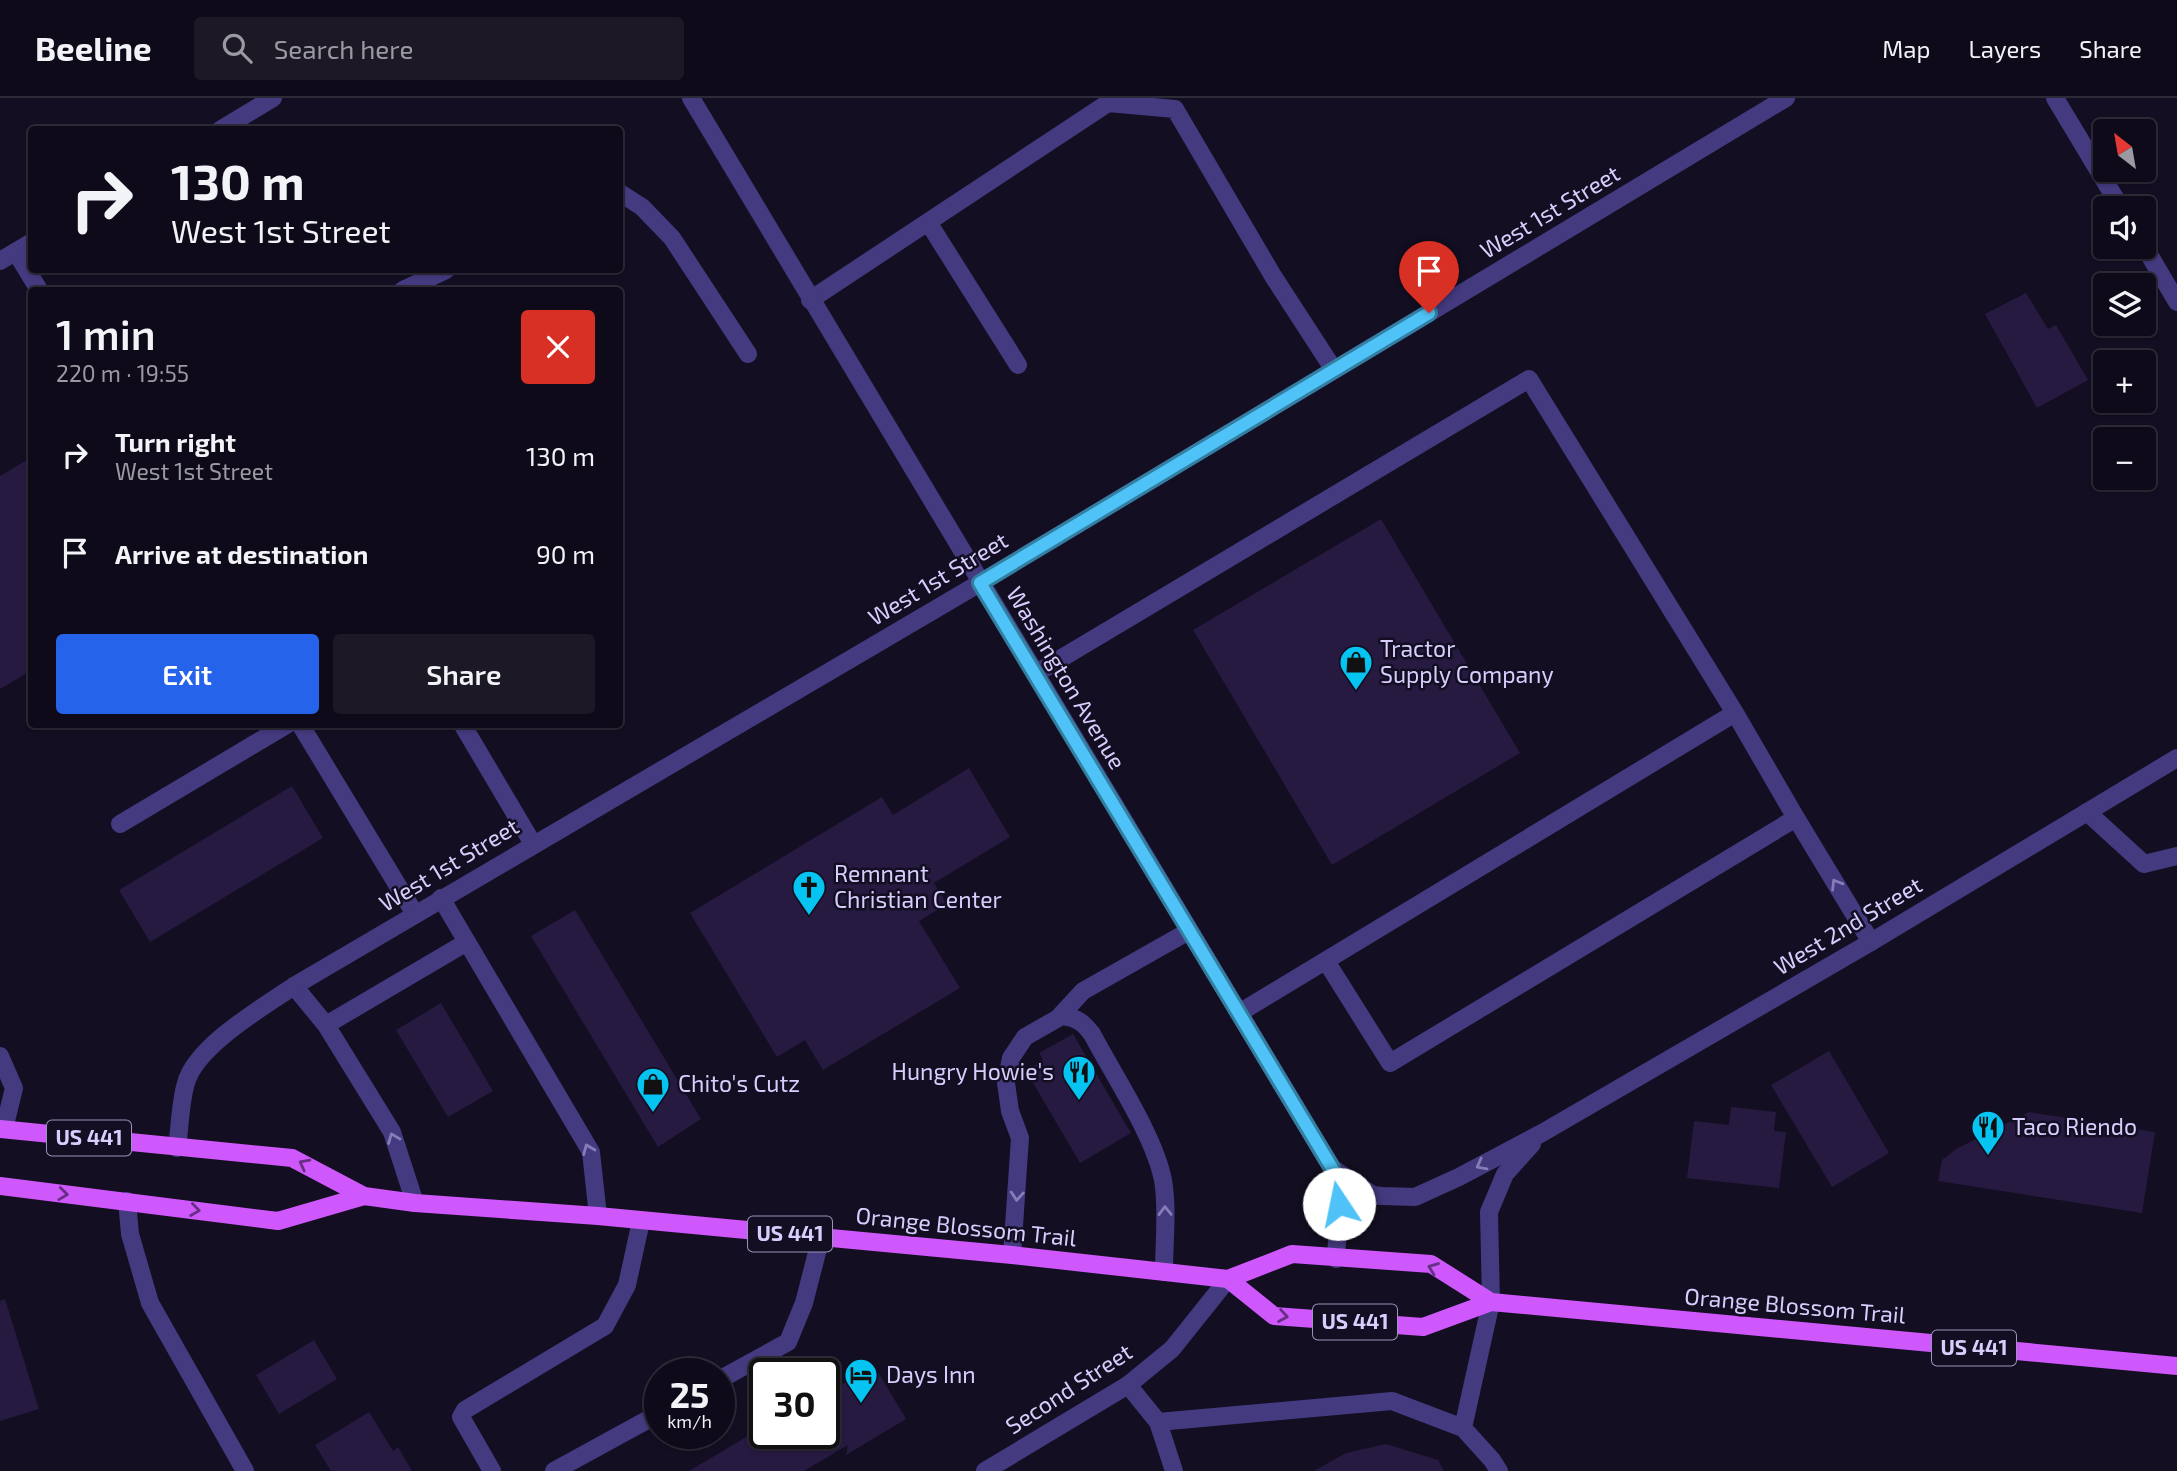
<!DOCTYPE html>
<html lang="en">
<head>
<meta charset="utf-8">
<style>
  :root { --surface:#0e0a19; --page:#1c1826; --text:#f1f3f6; --muted:#9b9aa2; --line:#2e2b38; --accent:#2563eb }
  body { margin:0; font-family:"Exo 2",sans-serif; background:var(--page); color:var(--text); height:100vh; display:flex; flex-direction:column; font-size:26px; white-space:nowrap }
  * { box-sizing:border-box; margin:0 }
  p { font-size:23px; color:var(--muted) }
  .icon { flex:none; width:38px; height:38px; fill:none; stroke:currentColor; stroke-width:2; stroke-linecap:round; stroke-linejoin:round }
  .map { position:relative; flex:1; overflow:hidden }
  .side { position:absolute; left:28px; top:189px; width:595px; height:441px; display:flex; flex-direction:column; background:var(--surface); border-radius:7px; box-shadow:0 2px 5px #0004,0 0 0 2px var(--line) }
  .side>* { flex:none }
  .guide { position:absolute; left:28px; top:28px; width:595px; height:147px; border-radius:7px; box-shadow:0 2px 5px #0004,0 0 0 2px var(--line); background:#0e0a19; color:var(--text); overflow:hidden }
  .needle { width:46px; rotate:329deg }
  .controls { position:absolute; left:2093px; top:21px; display:grid; gap:14px }
  .controls a { display:grid; place-items:center; width:63px; height:63px; border-radius:7px; background:var(--surface); box-shadow:0 2px 5px #0004,0 0 0 2px var(--line); font-size:35px }
  .speed { position:absolute; left:644px; top:1260px; display:flex; gap:14px; font-size:35px; font-weight:700; text-align:center }
  .speed>* { display:grid; place-content:center; width:91px; height:91px; border-radius:50%; background:var(--surface); box-shadow:0 2px 5px #0004,0 0 0 2px var(--line); line-height:1 }
  .speed small { font-size:18px; font-weight:400 }
  .speed .limit { border:4px solid #111; border-radius:10px; background:#fff; color:#111 }
  .pin { position:absolute; display:grid; place-items:center; width:60px; height:60px; color:#fff; margin:-72px -30px; border-radius:50% 50% 50% 0; rotate:-45deg; box-shadow:0 0 7px #0007 }
  .pin .icon { rotate:45deg }
  .me { position:absolute; width:77px; margin:-38px; rotate:349deg; stroke-linejoin:round; filter:drop-shadow(0 0 5px #0008) }
  .turn { display:flex; align-items:center; gap:24px; height:147px; padding:0 28px; font-size:32px }
  .turn .icon { width:91px; height:91px; stroke-width:2.5 }
  .turn b { display:block; font-size:49px; line-height:60px }
  .round { display:grid; place-items:center; flex:none; width:74px; height:74px; border-radius:7px; background:var(--page) }
  .overview { display:flex; align-items:center; justify-content:space-between; height:119px; padding:0 28px }
  h1 { font-size:42px; font-weight:600; line-height:52px }
  .button { display:flex; gap:14px; margin-top:auto; padding:14px 28px }
  .button a { flex:1; height:80px; border-radius:7px; background:var(--accent); color:#fff; font-size:28px; font-weight:600; line-height:80px; text-align:center }
  .button a+a { background:var(--page); color:var(--text) }
  ul { padding:0; list-style:none }
  li { display:flex; align-items:center; gap:21px; height:98px; padding:0 28px }
  li div { flex:1 }
  li b { display:block; font-size:26px }
  li em { font-style:normal }
  header { display:flex; align-items:center; gap:42px; box-sizing:border-box; height:98px; padding:0 35px; background:var(--surface); border-bottom:2px solid var(--line) }
  header strong { font-size:33px }
  nav { display:flex; gap:38px; margin-inline-start:auto; font-size:24px }
  .search { width:490px; height:63px; background:var(--page); display:flex; align-items:center; gap:18px; box-sizing:border-box; padding:0 24px; border-radius:7px; color:var(--muted); font-size:26px }
  .map>svg:first-child { display:block }
  .building { fill:#261a41 }
  .lines { fill:none; stroke-linecap:round; stroke-linejoin:round }
  .service { stroke:#433a7f; stroke-width:18 }
  .minor { stroke:#433a7f; stroke-width:18 }
  .tertiary { stroke:#433a7f; stroke-width:18 }
  .primary { stroke:#ce58fb; stroke-width:18 }
  .oneway { stroke:#867db8 }
  .oneway2 { stroke:#672f83 }
  .route-casing { stroke:#337fa1; stroke-width:18 }
  .route { stroke:#4fc3f7; stroke-width:12 }
  .labels { text-anchor:middle; stroke-width:5; stroke-linejoin:round; paint-order:stroke }
  .shield { fill:#130e21; stroke:#9d94bc; stroke-width:2 }
  .shield-label { font-size:21px; font-weight:bold; fill:#d8cefe }
  .street-label { font-size:23px; fill:#d8cefe; stroke:#130e21 }
  .poi-label { font-size:23px; fill:#d8cefe; stroke:#130e21; text-anchor:start }
</style>
</head>
<body>
<header>
<strong>Beeline</strong>
<div class="search"><svg class="icon" aria-label="search" viewBox="0 0 24 24"><circle cx="10" cy="10" r="6"/><path d="M15 15l6 6"/></svg>Search here</div>
<nav><a>Map</a><a>Layers</a><a>Share</a></nav>
</header>
<div class="map">
<svg width="2177" height="1373" viewBox="0 0 2177 1373">
  <rect width="100%" height="100%" fill="#130e21"/>
  <path class="building" d="M2026,195L2048,231L2056,227L2088,282L2037,310L1985,216Z
    M32,359V572L0,591V378Z
    M1381,421L1520,655L1332,767L1193,532Z
    M969,670L1010,739L934,785L947,806L919,823L960,890L823,972L805,942L777,959L690,815L882,699L893,717Z
    M292,688L323,740L150,844L119,792Z
    M575,812L701,1021L658,1049L531,838Z
    M441,905L493,993L448,1019L396,932Z
    M1073,936L1131,1035L1080,1065L1026,973L1043,962L1039,955Z
    M1829,953L1889,1055L1832,1089L1771,987Z
    M1731,1009L1776,1014L1774,1033L1786,1034L1779,1090L1687,1080L1694,1023L1729,1027Z
    M2029,1014L2155,1034L2142,1115L1938,1083L1942,1062L1956,1051Z
    M5,1201L39,1311L0,1323V1203Z
    M314,1242L337,1281L279,1316L256,1277Z
    M874,1267L906,1321L846,1357L848,1347L804,1373H689L765,1328V1335H824V1282L831,1293Z
    M369,1314L393,1353L398,1349L412,1373H331L315,1347Z
    M1386,1346L1438,1362L1444,1373H1314L1346,1355Z"/>
  <g class="lines">
    <path class="service" d="M620,95L642,109L672,140L748,256
      M928,124L1018,267
      M16,154L39,192
      M403,192L446,172
      M810,202L1108,5L1175,11L1273,178L1334,272
      M1035,576L1529,281L1735,615L1239,915
      M300,626L415,816
      M462,626L533,746
      M2087,714L2144,766L2177,758
      M1796,720L1871,844
      M120,726L288,626
      M441,800L591,1054L598,1118
      M1326,863L1390,965L1796,720L1735,615
      M294,888L326,927L392,1034L415,1105
      M1058,920L1083,893L1189,833
      M326,927L467,844
      M1012,1157L1020,1040L1010,1013L1006,985L1011,960L1025,939L1062,918C1077,920 1083,924 1092,936C1114,978 1154,1037 1163,1082C1168,1111 1164,1144 1164,1174
      M719,1282L788,1244L804,1205L821,1139
      M1128,1287L1158,1324L1392,1303L1463,1330L1492,1362L1499,1373
      M1158,1324L1174,1373
      M1463,1330L1491,1204
      M492,1373L461,1319L465,1312L605,1228L627,1187L641,1123
      M554,1373L660,1315"/>
    <path class="minor" d="M691,0L1332,1070L1339,1106L1336,1161
      M2055,0L2121,110
      M2144,148L2177,204
      M0,958L14,990L4,1031
      M177,1050C180,1029 180,1005 186,985C196,948 263,909 294,888L980,485L1786,0
      M1332,1070L1373,1097L1382,1098L1415,1099L1459,1079L1542,1035L1871,844L2177,660
      M127,1103L130,1136L150,1205L245,1373
      M1491,1204L1489,1114L1505,1076L1532,1046
      M985,1373L1128,1287L1172,1251L1228,1181"/>
    <path class="tertiary" d="M220,32L273,0
      M0,163L32,144"/>
    <path class="primary" d="M0,1031L292,1060L364,1098L415,1105L598,1118L1012,1157L1228,1181L1292,1156L1431,1166L1491,1204
      M0,1088L278,1123L364,1098
      M1228,1181L1274,1218L1423,1229L1491,1204L2177,1268"/>
  </g>
  <defs><path id="oneway-chevron" d="M-2-3.5L2.5 0L-2 3.5" fill="none" stroke-width="1.6" stroke-linecap="round" stroke-linejoin="round" transform="scale(1.75)"/></defs>
  <g class="oneway">
    <use href="#oneway-chevron" transform="translate(1836 786) rotate(-121)"/>
    <use href="#oneway-chevron" transform="translate(393 1040) rotate(-111)"/>
    <use href="#oneway-chevron" transform="translate(588 1051) rotate(-112)"/>
    <use href="#oneway-chevron" transform="translate(1481 1067) rotate(152)"/>
    <use href="#oneway-chevron" transform="translate(1017 1098) rotate(94)"/>
    <use href="#oneway-chevron" transform="translate(1165 1113) rotate(-91)"/>
  </g>
  <g class="oneway2">
    <use href="#oneway-chevron" transform="translate(304 1066) rotate(-152)"/>
    <use href="#oneway-chevron" transform="translate(63 1096) rotate(7)"/>
    <use href="#oneway-chevron" transform="translate(195 1112) rotate(8)"/>
    <use href="#oneway-chevron" transform="translate(1433 1170) rotate(-159)"/>
    <use href="#oneway-chevron" transform="translate(1283 1218) rotate(9)"/>
  </g>
  <g class="lines">
    <defs>
      <path id="route" d="M1339,1106L1332,1070L980,485L1429,215"/>
    </defs>
    <use href="#route" class="route-casing"/>
    <use href="#route" class="route"/>
  </g>
  <defs>
    <symbol id="shop-pin" viewBox="-11 -11 22 30"><path d="M0 17L-7.5 6A9.5 9.5 0 1 1 7.5 6Z" fill="#06c4f2" stroke="#130e21"/><path d="M-5-2.5h2.3a2.7 3.5 0 0 1 5.4 0H5L5.5 6h-11ZM-1.5-2.5h3a1.5 2.3 0 0 0-3 0Z" fill="#111"/></symbol>
    <symbol id="church-pin" viewBox="-11 -11 22 30"><path d="M0 17L-7.5 6A9.5 9.5 0 1 1 7.5 6Z" fill="#06c4f2" stroke="#130e21"/><path d="M-1.2-6h2.4v3.5h3.3v2.4h-3.3V6h-2.4V-.1h-3.3v-2.4h3.3Z" fill="#111"/></symbol>
    <symbol id="restaurant-pin" viewBox="-11 -11 22 30"><path d="M0 17L-7.5 6A9.5 9.5 0 1 1 7.5 6Z" fill="#06c4f2" stroke="#130e21"/><path d="M-5-6h1v4h1v-4h1v4h1v-4h1v5L-1.5 .5V6h-2V.5L-5-1ZM5-6V6H3V1.5H1.5Q1.5-4 5-6Z" fill="#111"/></symbol>
    <symbol id="hotel-pin" viewBox="-11 -11 22 30"><path d="M0 17L-7.5 6A9.5 9.5 0 1 1 7.5 6Z" fill="#06c4f2" stroke="#130e21"/><path d="M-6-4.5h1.5V1H6V5H4.5V3h-9V5H-6ZM-4 0a1.8 1.8 0 1 1 3.6 0ZM.5 0V-2.5h3Q6-2.5 6 0Z" fill="#111"/></symbol>
  </defs>
  <g fill-rule="evenodd">
    <use href="#shop-pin" x="1337" y="545" width="38" height="52"/>
    <use href="#church-pin" x="790" y="770" width="38" height="52"/>
    <use href="#restaurant-pin" x="1060" y="955" width="38" height="52"/>
    <use href="#shop-pin" x="634" y="967" width="38" height="52"/>
    <use href="#restaurant-pin" x="1969" y="1010" width="38" height="52"/>
    <use href="#hotel-pin" x="842" y="1258" width="38" height="52"/>
  </g>
  <g class="labels">
    <g class="shield">
      <rect x="47" y="1022.5" width="84" height="35" rx="5"/>
      <rect x="748" y="1118.5" width="84" height="35" rx="5"/>
      <rect x="1313" y="1206.5" width="84" height="35" rx="5"/>
      <rect x="1932" y="1232.5" width="84" height="35" rx="5"/>
    </g>
    <g class="shield-label">
      <text x="89" y="1047">US 441</text>
      <text x="790" y="1143">US 441</text>
      <text x="1355" y="1231">US 441</text>
      <text x="1974" y="1257">US 441</text>
    </g>
    <g class="street-label">
      <text transform="translate(1550 114) rotate(-31)" y="8">West 1st Street</text>
      <text transform="translate(938 481) rotate(-31)" y="8">West 1st Street</text>
      <text transform="translate(1066 580) rotate(59)" y="8">Washington Avenue</text>
      <text transform="translate(449 767) rotate(-31)" y="8">West 1st Street</text>
      <text transform="translate(1848 828) rotate(-31)" y="8">West 2nd Street</text>
      <text transform="translate(966 1129) rotate(6)" y="8">Orange Blossom Trail</text>
      <text transform="translate(1795 1208) rotate(5)" y="8">Orange Blossom Trail</text>
      <text transform="translate(1069 1291) rotate(-33)" y="8">Second Street</text>
    </g>
    <g class="poi-label">
      <text x="1380" y="559">Tractor<tspan x="1380" dy="26">Supply Company</tspan></text>
      <text x="834" y="784">Remnant<tspan x="834" dy="26">Christian Center</tspan></text>
      <text x="1054" y="982" text-anchor="end">Hungry Howie's</text>
      <text x="678" y="994">Chito's Cutz</text>
      <text x="2012" y="1037">Taco Riendo</text>
      <text x="886" y="1285">Days Inn</text>
    </g>
  </g>
</svg>
<div class="controls">
<a><svg class="needle" viewBox="-14 -14 28 28"><path d="M0-13l5 13h-10z" fill="#e53935"/><path d="M0 13l5-13h-10z" fill="#9b9aa2"/></svg></a>
<a><svg class="icon" aria-label="sound" viewBox="0 0 24 24"><path d="M4 9h4l5-4v14l-5-4H4zM17 9q2 3 0 6"/></svg></a>
<a><svg class="icon" aria-label="layers" viewBox="0 0 24 24"><path d="M12 4l9 5-9 5-9-5zM3 14l9 5 9-5"/></svg></a>
<a>+</a>
<a>−</a>
</div>
<div class="speed"><div>25<small>km/h</small></div><div class="limit">30</div></div>
<div class="pin" style="left:1429px;top:215px;background:#d93025"><svg class="icon" aria-label="arrive" viewBox="0 0 24 24"><path d="M6 21V4h12l-3 4 3 4H6"/></svg></div>
<svg class="me" style="left:1339px;top:1106px" viewBox="-20 -20 40 40"><circle r="19" fill="#fff"/><path d="M0-13L10 11 0 6-10 11z" fill="#4fc3f7"/></svg>
<div class="guide">
<div class="turn"><svg class="icon" aria-label="right" viewBox="0 0 24 24"><path d="M7 20v-9h11M14 6l5 5-5 5"/></svg><div><b>130 m</b>West 1st Street</div></div>
</div>
<section class="side">
<div class="overview"><div><h1>1 min</h1><p>220 m · 19:55</p></div><a class="round" style="background:#d93025;color:#fff"><svg class="icon" aria-label="close" viewBox="0 0 24 24"><path d="M6 6l12 12M18 6L6 18"/></svg></a></div>
<ul>
<li><svg class="icon" aria-label="right" viewBox="0 0 24 24"><path d="M7 20v-9h11M14 6l5 5-5 5"/></svg><div><b>Turn right</b><p>West 1st Street</p></div><em>130 m</em></li>
<li><svg class="icon" aria-label="arrive" viewBox="0 0 24 24"><path d="M6 21V4h12l-3 4 3 4H6"/></svg><div><b>Arrive at destination</b></div><em>90 m</em></li>
</ul>
<div class="button"><a>Exit</a><a>Share</a></div>
</section>
</div>
</body>
</html>
